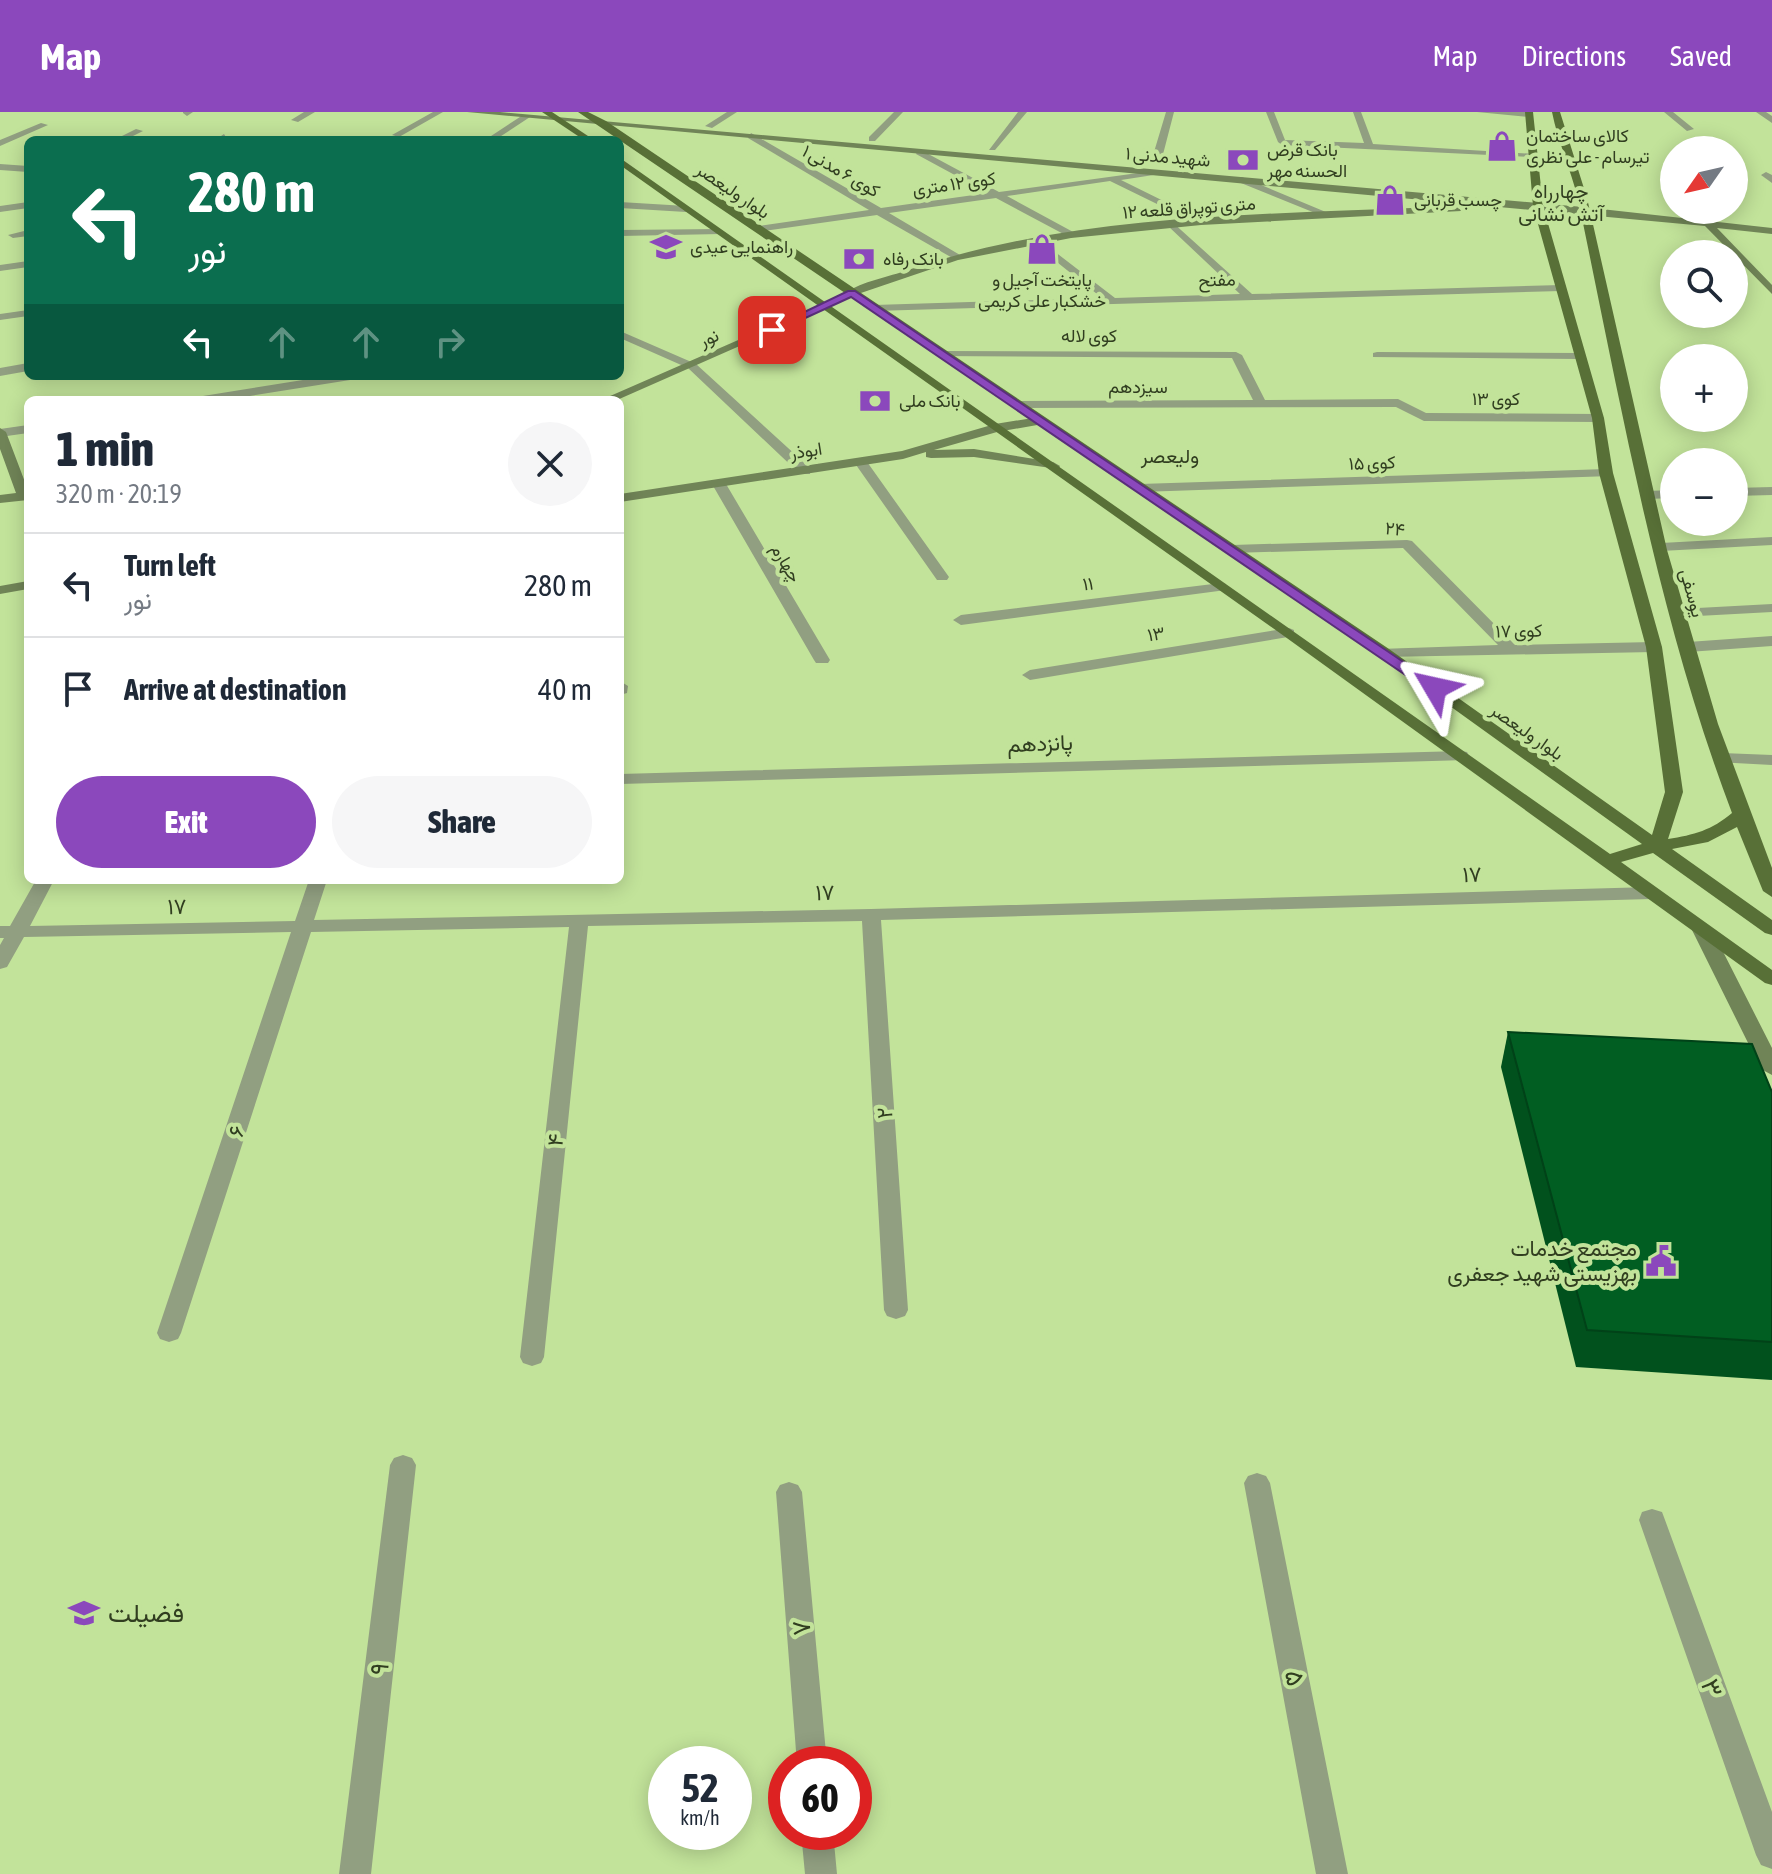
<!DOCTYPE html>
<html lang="en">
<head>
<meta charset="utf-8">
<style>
  :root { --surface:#fff; --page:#f6f6f7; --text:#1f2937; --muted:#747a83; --line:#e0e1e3; --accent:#8b48bc }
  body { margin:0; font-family:"Asap Condensed",Vazirmatn,sans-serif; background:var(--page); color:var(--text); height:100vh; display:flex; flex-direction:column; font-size:30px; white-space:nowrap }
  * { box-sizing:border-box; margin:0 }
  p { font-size:26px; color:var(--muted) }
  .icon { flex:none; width:44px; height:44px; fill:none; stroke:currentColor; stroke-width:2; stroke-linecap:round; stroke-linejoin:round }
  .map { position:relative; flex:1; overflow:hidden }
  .side { position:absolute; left:24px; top:284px; width:600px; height:488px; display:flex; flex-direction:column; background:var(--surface); border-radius:12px; box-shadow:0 4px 20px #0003 }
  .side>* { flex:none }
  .banner { position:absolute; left:24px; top:24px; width:600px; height:244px; border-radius:12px; box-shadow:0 4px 20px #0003; background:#0b6e4f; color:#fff; overflow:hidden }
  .needle { width:52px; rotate:236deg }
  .buttons { position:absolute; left:1660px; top:24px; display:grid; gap:16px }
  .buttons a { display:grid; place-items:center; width:88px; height:88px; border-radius:50%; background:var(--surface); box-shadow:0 4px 20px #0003; font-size:40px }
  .speed { position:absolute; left:648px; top:1634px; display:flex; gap:16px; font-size:40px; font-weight:700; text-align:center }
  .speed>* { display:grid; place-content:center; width:104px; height:104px; border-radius:50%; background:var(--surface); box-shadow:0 4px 20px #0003; line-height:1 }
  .speed small { font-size:20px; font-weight:400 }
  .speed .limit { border:12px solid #d22; background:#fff; color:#111 }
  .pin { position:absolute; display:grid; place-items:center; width:68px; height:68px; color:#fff; margin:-34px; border-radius:16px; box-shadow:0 4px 12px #0006 }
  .me { position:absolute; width:88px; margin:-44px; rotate:306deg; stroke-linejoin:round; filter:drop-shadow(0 0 6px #0008) }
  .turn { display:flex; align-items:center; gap:28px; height:168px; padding:0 32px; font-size:36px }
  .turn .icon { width:104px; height:104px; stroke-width:2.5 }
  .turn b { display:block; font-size:56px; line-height:68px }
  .lanes { display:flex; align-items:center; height:76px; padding:0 32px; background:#0003; justify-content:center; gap:40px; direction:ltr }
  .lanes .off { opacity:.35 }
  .round { display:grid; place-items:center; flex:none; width:84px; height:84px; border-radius:42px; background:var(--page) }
  .head { display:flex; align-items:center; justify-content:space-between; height:136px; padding:0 32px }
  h1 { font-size:48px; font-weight:800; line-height:60px }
  .primary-button { display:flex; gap:16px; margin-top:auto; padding:16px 32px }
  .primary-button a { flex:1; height:92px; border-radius:48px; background:var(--accent); color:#fff; font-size:32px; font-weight:800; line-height:92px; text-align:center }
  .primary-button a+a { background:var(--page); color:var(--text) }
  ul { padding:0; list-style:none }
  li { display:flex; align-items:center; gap:24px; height:104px; padding:0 32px; border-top:2px solid var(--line) }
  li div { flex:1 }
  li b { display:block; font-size:30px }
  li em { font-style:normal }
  header { display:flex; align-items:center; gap:48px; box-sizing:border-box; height:112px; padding:0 40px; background:var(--accent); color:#fff }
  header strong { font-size:38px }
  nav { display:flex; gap:44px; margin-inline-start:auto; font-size:28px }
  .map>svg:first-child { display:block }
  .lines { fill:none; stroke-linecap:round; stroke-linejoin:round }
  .street { fill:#919f81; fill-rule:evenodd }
  .secondary { fill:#708457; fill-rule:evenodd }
  .primary { fill:#587037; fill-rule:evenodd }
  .wall { fill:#01511d }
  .building { fill:#015e22; stroke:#014218; stroke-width:2 }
  .route { fill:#8b48bc; stroke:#5a2f7a; stroke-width:2 }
  .labels { text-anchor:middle; stroke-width:8; stroke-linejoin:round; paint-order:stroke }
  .far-poi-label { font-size:18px; fill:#313e20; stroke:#c2e39a; text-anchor:start }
  .far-street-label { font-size:18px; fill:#313e20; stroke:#c2e39a }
  .far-neighbourhood-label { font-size:20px; fill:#313e20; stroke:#c2e39a }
  .street-label { font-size:22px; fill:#313e20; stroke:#c2e39a }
  .poi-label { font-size:22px; fill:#313e20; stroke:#c2e39a; text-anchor:end }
  .near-poi-label { font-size:26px; fill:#313e20; stroke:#c2e39a; text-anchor:start }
  .near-street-label { font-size:26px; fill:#313e20; stroke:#c2e39a }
</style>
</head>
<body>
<header>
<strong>Map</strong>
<nav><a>Map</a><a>Directions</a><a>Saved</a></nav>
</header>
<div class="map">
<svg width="1772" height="1762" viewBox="0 0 1772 1762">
  <rect width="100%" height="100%" fill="#c2e39a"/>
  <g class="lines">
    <path class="street" d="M193,0L187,4L183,1V0Z
      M304,0H315L298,10L291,8Z
      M433,0H443L399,25L392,23Z
      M727,0H737L712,16L705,14Z
      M894,0H903L875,29H869V25Z
      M1018,0H1027L995,38H989Z
      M1166,0H1174L1161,50L1156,53L1151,50Z
      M1266,0H1274L1285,28L1364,31L1353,0H1361L1373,32L1536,42L1532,45L1282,33L1278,30Z
      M1477,0H1531L1533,2L1529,5Z
      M1664,0H1673L1694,17L1687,19Z
      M1756,0H1766L1772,4V11Z
      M523,3L530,5L495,28H485Z
      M41,11L48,13L0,34V28Z
      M136,17L143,19L125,28H114Z
      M751,21L881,96L988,81L916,42L919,37L999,80L1160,58V62L1121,68L1206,110L1198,112L1110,69L1007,84L1075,121L1076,123L1071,126L996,86L889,101L960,143V147L956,148L877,103L756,120L752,115L869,98L748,26Z
      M224,22L227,27L215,28Z
      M0,52L28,54V60L0,58Z
      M1766,60L1772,63V71L1761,63Z
      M1236,65H1242L1333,103L1325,105L1236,69Z
      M28,90V96L0,100V94Z
      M620,90L686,94L691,97L686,100L620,96Z
      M1171,109L1252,182L1561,173L1566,176L1561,179L874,199L869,196L874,193L1102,186L1033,131L1032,129L1037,126L1115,186L1240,182L1168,114Z
      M717,117L721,118V122L620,124V118Z
      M28,118V124L13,126L8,123Z
      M28,149V155L0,159V153Z
      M1734,150L1751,153L1734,156Z
      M28,198V204L0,208V202Z
      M620,219L696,252L810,356V362H800L688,256L620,226Z
      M941,239L1236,240L1242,243L1265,288L1398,287L1426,301L1598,302L1604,306L1598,310L1424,309L1396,295L1014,296L1008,292L1010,289L1253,288L1232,246L937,244L935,242Z
      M1377,240L1578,241L1584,244L1578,247L1373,245V241Z
      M28,251V259L0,264V256Z
      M328,264H356L350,268L225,288H197L203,284Z
      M28,313V321L0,325V317Z
      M855,347H865L949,465L947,468H937L854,350Z
      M1606,357L1611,358V364L1140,380L1133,376L1140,372Z
      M714,369L726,372L830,548L828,551H816L814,548L712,372Z
      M1772,375V383L1734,384V376Z
      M1674,378V386L1647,387L1640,383L1647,379Z
      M1772,425V433L1661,439L1654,435L1661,431Z
      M1407,428L1412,429L1515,533L1654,530L1662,535L1654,540L1384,545L1376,540L1379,537L1498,533L1403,436L1232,441L1225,437L1232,433Z
      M1221,471L1226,472V478L961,513L953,508L961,503Z
      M1772,492V500L1679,505L1672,501L1679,497Z
      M1289,516L1294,518V524L1030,568L1022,563L1030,558Z
      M1772,524V534L1688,540L1680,535L1688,530Z
      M620,569L628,574L627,581L620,583Z
      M1461,639L1467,640L1469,644L1467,648L620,672V662Z
      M1722,641L1772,643V653L1716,650L1714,646L1716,642Z
      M36,768H54L30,814L295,809L309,768H327L314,808L871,797L1651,775L1660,781L1651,787L881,808L908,1198L905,1204L896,1207L887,1204L884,1198L862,809L588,814L544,1245L541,1251L532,1254L523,1251L520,1245L569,815L311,820L181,1221L178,1227L169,1230L160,1227L157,1221L291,820L24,825L7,855L0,857V833L4,826H0V814H10Z
      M403,1343L412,1346L416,1353L371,1762H339L390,1353L394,1346Z
      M1257,1361L1266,1364L1270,1371L1348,1762H1316L1244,1371L1248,1364Z
      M789,1370L798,1373L802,1380L827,1652H797L776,1380L780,1373Z
      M1652,1397L1662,1400L1665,1408L1772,1700V1757L1761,1753L1756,1743L1639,1408L1642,1400Z
      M801,1720H833L837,1762H805Z"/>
    <path class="secondary" d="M467,0H500L1583,95L1772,116V122L1717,116L1772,173V182L1705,114Z
      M1458,94L1461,99L1201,113L1071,126L958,148L855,183L846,181C862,169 889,165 908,158C1080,99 1278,103 1458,94Z
      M821,192L830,194L617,288H601Z
      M1039,305L1045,309L1043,312L997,320L934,338L974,337L1053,350L1060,354L1058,357L974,345L931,346L926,345V340L903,347L620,390V382L902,339L995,312Z
      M0,316L6,320L28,378V388L0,391V383L16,381L0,337Z
      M28,469V477L0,482V474Z
      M1702,812L1712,818L1772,936V963L1761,957L1692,818Z"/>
    <path class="primary" d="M542,0H552L594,28H584Z
      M578,0H588L606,9L1389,537L1652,723L1665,680L1646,535L1599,361L1592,306L1533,94L1525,0H1533L1543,94L1604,306L1613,361L1662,535L1683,680L1668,727C1694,723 1712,718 1732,701C1657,503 1621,293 1578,87C1571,58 1558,30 1552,0H1560L1587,86L1667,438L1718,612L1772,756V785L1763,779L1737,715L1708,730L1672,737L1772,808V823L1765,821L1653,741L1621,750L1772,858V873L1765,871L1284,524L620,53V46L1610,742L1642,732L1379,543Z"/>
  </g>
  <path class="wall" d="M1508,920L1772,980V1268L1576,1255L1501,955Z"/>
  <path class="building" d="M1508,920L1752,932L1772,980V1230L1587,1218Z"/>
  <path class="route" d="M848,179H855L1442,576L1440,579H1429L851,185L775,220L767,218Z"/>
  <defs>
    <symbol id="shop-bare" viewBox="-9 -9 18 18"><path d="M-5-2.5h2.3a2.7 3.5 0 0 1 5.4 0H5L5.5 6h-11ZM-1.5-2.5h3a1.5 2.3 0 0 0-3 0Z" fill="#8b48bc" stroke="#c2e39a" stroke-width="2.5" paint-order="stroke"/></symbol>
    <symbol id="bank-bare" viewBox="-9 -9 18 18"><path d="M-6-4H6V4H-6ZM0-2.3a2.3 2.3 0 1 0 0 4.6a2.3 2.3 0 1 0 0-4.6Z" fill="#8b48bc" stroke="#c2e39a" stroke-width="2.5" paint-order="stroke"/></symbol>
    <symbol id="school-bare" viewBox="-9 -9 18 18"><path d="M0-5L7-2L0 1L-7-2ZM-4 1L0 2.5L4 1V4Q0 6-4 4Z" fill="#8b48bc" stroke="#c2e39a" stroke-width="2.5" paint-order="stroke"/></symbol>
    <symbol id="civic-bare" viewBox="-9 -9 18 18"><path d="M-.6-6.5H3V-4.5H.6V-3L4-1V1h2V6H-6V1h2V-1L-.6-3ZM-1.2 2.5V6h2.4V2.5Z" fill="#8b48bc" stroke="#c2e39a" stroke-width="2.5" paint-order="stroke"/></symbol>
  </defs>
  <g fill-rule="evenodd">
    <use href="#shop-bare" x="1480" y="12" width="44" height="44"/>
    <use href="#bank-bare" x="1221" y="26" width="44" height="44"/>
    <use href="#shop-bare" x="1368" y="66" width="44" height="44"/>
    <use href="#school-bare" x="644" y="113" width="44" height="44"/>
    <use href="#shop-bare" x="1020" y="115" width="44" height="44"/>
    <use href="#bank-bare" x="837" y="125" width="44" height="44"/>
    <use href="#bank-bare" x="853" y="267" width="44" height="44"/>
    <use href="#civic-bare" x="1639" y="1127" width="44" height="44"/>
    <use href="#school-bare" x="62" y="1479" width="44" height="44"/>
  </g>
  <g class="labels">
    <g class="far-poi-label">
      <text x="1526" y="30">کالای ساختمان<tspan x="1526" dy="21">تیرسام - علی نظری</tspan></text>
      <text x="1267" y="44">بانک قرض<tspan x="1267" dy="21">الحسنه مهر</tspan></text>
      <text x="1414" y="94">چسب قربانی</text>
      <text x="690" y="141">راهنمایی عیدی</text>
      <text x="883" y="153">بانک رفاه</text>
      <text x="1042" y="174" text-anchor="middle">پایتخت آجیل و<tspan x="1042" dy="21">خشکبار علی کریمی</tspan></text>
      <text x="899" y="295">بانک ملی</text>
    </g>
    <g class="far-street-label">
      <text transform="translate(1168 45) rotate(5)" y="6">شهید مدنی ۱</text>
      <text transform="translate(841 59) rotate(30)" y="6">کوی ۶ مدنی ۱</text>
      <text transform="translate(954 72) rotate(-8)" y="6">کوی ۱۲ متری</text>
      <text transform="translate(733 79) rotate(34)" y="6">بلوار ولیعصر</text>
      <text transform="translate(1189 96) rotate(-4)" y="6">۱۲ متری توپراق قلعه</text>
      <text transform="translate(1217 168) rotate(-2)" y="6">مفتح</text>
      <text x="1089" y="230">کوی لاله</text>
      <text transform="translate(709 226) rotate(-24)" y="6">نور</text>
      <text x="1138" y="281">سیزدهم</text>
      <text x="1496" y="293">کوی ۱۳</text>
      <text transform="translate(806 339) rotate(-9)" y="6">ابوذر</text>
      <text transform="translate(1372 351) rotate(-2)" y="6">کوی ۱۵</text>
      <text transform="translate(1395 417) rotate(6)" y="6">۲۴</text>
      <text transform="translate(786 451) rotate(59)" y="6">چهارم</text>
      <text transform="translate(1088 472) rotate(-7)" y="6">۱۱</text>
      <text transform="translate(1692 481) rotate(75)" y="6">یوسفی</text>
      <text transform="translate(1519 519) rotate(-1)" y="6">کوی ۱۷</text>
      <text transform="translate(1156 522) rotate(-9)" y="6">۱۳</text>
      <text transform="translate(1527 620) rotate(35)" y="6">بلوار ولیعصر</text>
    </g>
    <g class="far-neighbourhood-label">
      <text x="1561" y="86">چهارراه<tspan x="1561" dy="23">آتش نشانی</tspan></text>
      <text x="1170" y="351">ولیعصر</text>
    </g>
    <g class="street-label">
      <text transform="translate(1040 631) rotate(-2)" y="8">پانزدهم</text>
      <text transform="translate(1472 762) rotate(-2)" y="8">۱۷</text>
      <text transform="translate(825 780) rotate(-1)" y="8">۱۷</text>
      <text transform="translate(177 794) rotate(-1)" y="8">۱۷</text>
      <text transform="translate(884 1001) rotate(-94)" y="8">۲</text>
      <text transform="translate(236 1019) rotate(-72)" y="8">۶</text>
      <text transform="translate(555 1028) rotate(-84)" y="8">۴</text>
    </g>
    <g class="poi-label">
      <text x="1637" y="1144">مجتمع خدمات<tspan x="1637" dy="25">بهزیستی شهید جعفری</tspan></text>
    </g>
    <g class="near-poi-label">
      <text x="108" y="1510">فضیلت</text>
    </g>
    <g class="near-street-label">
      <text transform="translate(801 1516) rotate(-95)" y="9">۷</text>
      <text transform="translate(379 1557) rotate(-83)" y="9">۹</text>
      <text transform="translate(1295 1566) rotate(79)" y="9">۵</text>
      <text transform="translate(1712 1576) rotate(70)" y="9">۳</text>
    </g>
  </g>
</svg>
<div class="buttons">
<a><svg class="needle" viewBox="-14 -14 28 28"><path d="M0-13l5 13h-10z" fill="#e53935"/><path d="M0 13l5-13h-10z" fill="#747a83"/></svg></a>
<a><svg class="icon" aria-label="search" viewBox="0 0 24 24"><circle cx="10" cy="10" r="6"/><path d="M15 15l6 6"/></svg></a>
<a>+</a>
<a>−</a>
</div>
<div class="speed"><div>52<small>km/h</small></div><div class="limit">60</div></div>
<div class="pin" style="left:772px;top:218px;background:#d93025"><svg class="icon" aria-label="arrive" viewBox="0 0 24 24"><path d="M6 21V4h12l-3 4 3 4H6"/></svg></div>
<svg class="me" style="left:1435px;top:576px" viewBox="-20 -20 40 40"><path d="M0-17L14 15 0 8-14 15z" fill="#8b48bc" stroke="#fff" stroke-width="4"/></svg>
<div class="banner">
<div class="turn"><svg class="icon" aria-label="left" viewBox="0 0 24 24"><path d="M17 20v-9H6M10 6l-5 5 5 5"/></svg><div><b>280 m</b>نور</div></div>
<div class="lanes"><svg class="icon" aria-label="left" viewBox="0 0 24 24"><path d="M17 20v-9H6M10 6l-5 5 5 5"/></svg><svg class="icon off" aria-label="ahead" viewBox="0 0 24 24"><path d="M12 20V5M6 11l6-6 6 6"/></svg><svg class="icon off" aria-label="ahead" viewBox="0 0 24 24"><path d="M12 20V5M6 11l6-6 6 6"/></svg><svg class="icon off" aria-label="right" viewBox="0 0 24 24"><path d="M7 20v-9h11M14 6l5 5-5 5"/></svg></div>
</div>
<section class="side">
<div class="head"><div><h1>1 min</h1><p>320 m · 20:19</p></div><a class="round"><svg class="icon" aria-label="close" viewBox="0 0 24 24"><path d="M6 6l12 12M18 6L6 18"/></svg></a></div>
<ul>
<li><svg class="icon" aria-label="left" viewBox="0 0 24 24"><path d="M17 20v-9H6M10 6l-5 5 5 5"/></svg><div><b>Turn left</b><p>نور</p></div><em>280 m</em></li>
<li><svg class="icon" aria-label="arrive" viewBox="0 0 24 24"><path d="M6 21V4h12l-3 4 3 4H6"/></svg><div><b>Arrive at destination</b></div><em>40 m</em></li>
</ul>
<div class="primary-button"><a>Exit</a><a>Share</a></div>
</section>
</div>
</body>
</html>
